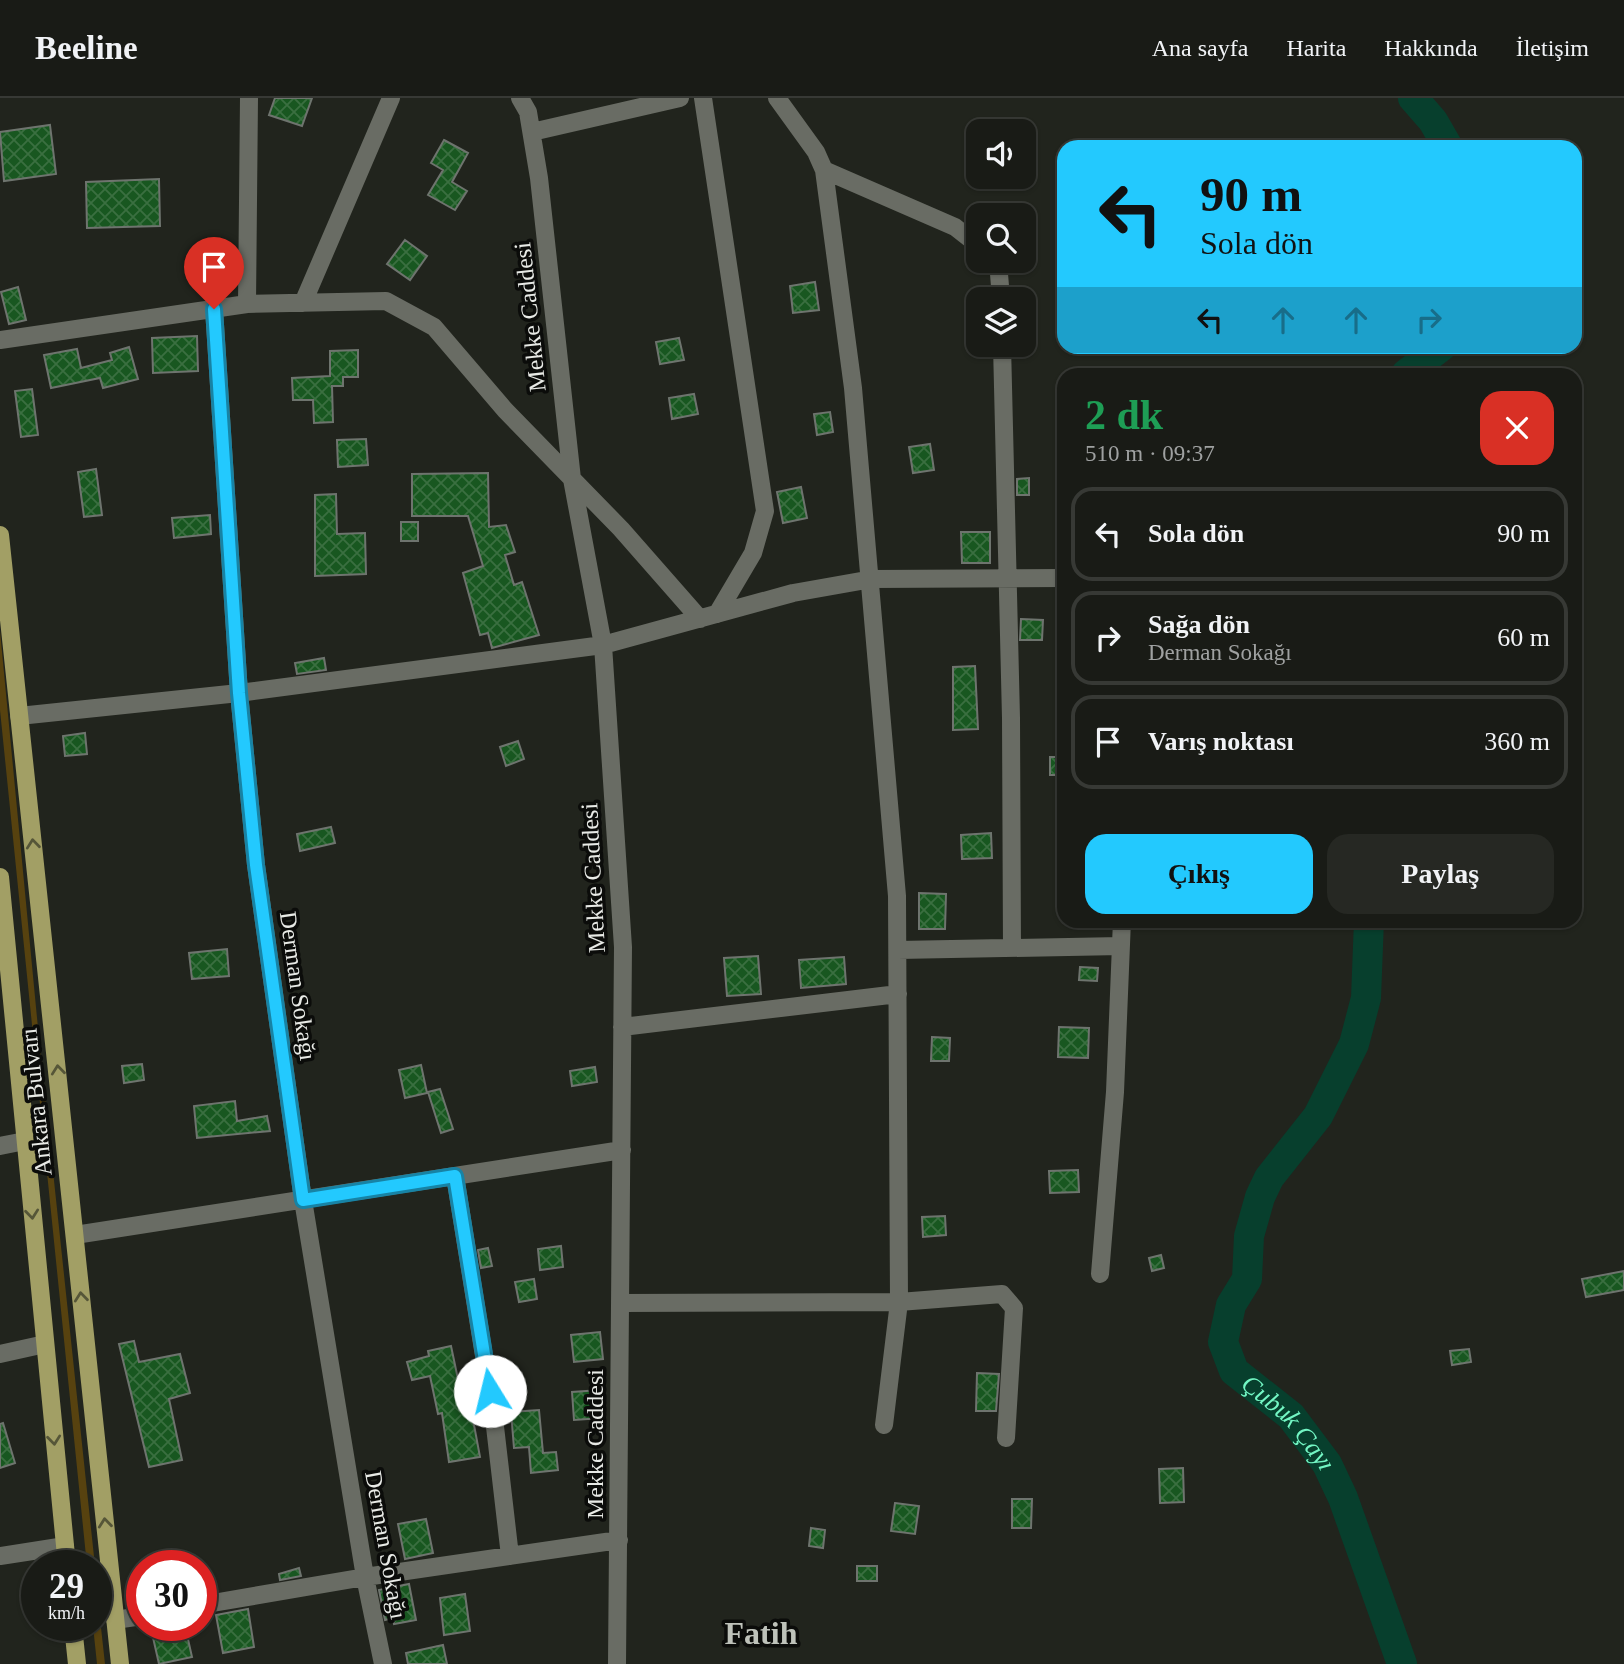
<!DOCTYPE html>
<html lang="tr">
<head>
<meta charset="utf-8">
<style>
  :root { --surface:#191b16; --page:#262823; --text:#f1f3f6; --muted:#9fa1a1; --line:#373935; --accent:#23c9fe }
  body { margin:0; font-family:Georgia,serif; background:var(--page); color:var(--text); height:100vh; display:flex; flex-direction:column; font-size:26px; white-space:nowrap }
  * { box-sizing:border-box; margin:0 }
  p { font-size:23px; color:var(--muted) }
  .icon { flex:none; width:38px; height:38px; fill:none; stroke:currentColor; stroke-width:2; stroke-linecap:round; stroke-linejoin:round }
  .map { position:relative; flex:1; overflow:hidden }
  .details { position:absolute; left:1057px; top:270px; width:525px; height:560px; display:flex; flex-direction:column; background:var(--surface); border-radius:21px; box-shadow:0 2px 5px #0004,0 0 0 2px var(--line) }
  .details>* { flex:none }
  .top-card { position:absolute; left:1057px; top:42px; width:525px; height:214px; border-radius:21px; box-shadow:0 2px 5px #0004,0 0 0 2px var(--line); background:#23c9fe; color:#111; overflow:hidden }
  .fabs { position:absolute; left:966px; top:21px; display:grid; gap:14px }
  .fabs a { display:grid; place-items:center; width:70px; height:70px; border-radius:14px; background:var(--surface); box-shadow:0 2px 5px #0004,0 0 0 2px var(--line); font-size:35px }
  .speed { position:absolute; left:21px; top:1452px; display:flex; gap:14px; font-size:35px; font-weight:700; text-align:center }
  .speed>* { display:grid; place-content:center; width:91px; height:91px; border-radius:50%; background:var(--surface); box-shadow:0 2px 5px #0004,0 0 0 2px var(--line); line-height:1 }
  .speed small { font-size:18px; font-weight:400 }
  .speed .limit { border:10px solid #d22; background:#fff; color:#111 }
  .pin { position:absolute; display:grid; place-items:center; width:60px; height:60px; color:#fff; margin:-72px -30px; border-radius:50% 50% 50% 0; rotate:-45deg; box-shadow:0 0 7px #0007 }
  .pin .icon { rotate:45deg }
  .me { position:absolute; width:77px; margin:-38px; rotate:351deg; stroke-linejoin:round; filter:drop-shadow(0 0 5px #0008) }
  .turn { display:flex; align-items:center; gap:24px; height:147px; padding:0 28px; font-size:32px }
  .turn .icon { width:91px; height:91px; stroke-width:2.5 }
  .turn b { display:block; font-size:49px; line-height:60px }
  .lanes { display:flex; align-items:center; height:66px; padding:0 28px; background:#0003; justify-content:center; gap:35px; direction:ltr }
  .lanes .off { opacity:.35 }
  .round { display:grid; place-items:center; flex:none; width:74px; height:74px; border-radius:21px; background:var(--page) }
  .headline { display:flex; align-items:center; justify-content:space-between; height:119px; padding:0 28px }
  h1 { font-size:42px; font-weight:700; line-height:52px; color:#1e9e55 }
  .primary-button { display:flex; gap:14px; margin-top:auto; padding:14px 28px }
  .primary-button a { flex:1; height:80px; border-radius:21px; background:var(--accent); color:#111; font-size:28px; font-weight:700; line-height:80px; text-align:center }
  .primary-button a+a { background:var(--page); color:var(--text) }
  ul { padding:0; list-style:none }
  li { display:flex; align-items:center; gap:21px; height:94px; margin:0 14px 10px; padding:0 14px; border:4px solid var(--line); border-radius:21px }
  li div { flex:1 }
  li b { display:block; font-size:26px }
  li em { font-style:normal }
  header { display:flex; align-items:center; gap:42px; box-sizing:border-box; height:98px; padding:0 35px; background:var(--surface); border-bottom:2px solid var(--line) }
  header strong { font-size:33px }
  nav { display:flex; gap:38px; margin-inline-start:auto; font-size:24px }
  .map>svg:first-child { display:block }
  .green { fill:#57420f }
  .lines { fill:none; stroke-linecap:round; stroke-linejoin:round }
  .river { stroke:#073f2d; stroke-width:30 }
  .building { fill:url(#building-cross-hatch); stroke:#6e746e; stroke-width:2 }
  .minor { stroke:#696c64; stroke-width:18 }
  .major { stroke:#a29f65; stroke-width:18 }
  .oneway { stroke:#565638 }
  .route-casing { stroke:#1783a5; stroke-width:18 }
  .route { stroke:#23c9fe; stroke-width:12 }
  .labels { text-anchor:middle; stroke-width:7; stroke-linejoin:round; paint-order:stroke }
  .street-label { font-size:24px; fill:#e8eae6; stroke:#0b0c0a }
  .water-label { font-size:26px; font-style:italic; fill:#73f6c4; stroke:#0b0c0a }
  .district-label { font-size:32px; font-weight:bold; fill:#bec2ba; stroke:#0b0c0a }
</style>
</head>
<body>
<header>
<strong>Beeline</strong>
<nav><a>Ana sayfa</a><a>Harita</a><a>Hakkında</a><a>İletişim</a></nav>
</header>
<div class="map">
<svg width="1624" height="1566" viewBox="0 0 1624 1566">
  <defs>
    <pattern id="building-cross-hatch" width="8" height="8" patternUnits="userSpaceOnUse" patternTransform="scale(1.75)"><rect width="8" height="8" fill="#185720"/><path d="M0 0l8 8M0 8l8-8" fill="none" stroke="#3a6f40"/></pattern>
  </defs>
  <rect width="100%" height="100%" fill="#21241d"/>
  <path class="green" d="M0,533L40,951L95,1468H87L0,612Z
    M96,1484L105,1566H97L93,1528H96Z"/>
  <g class="lines">
    <g class="river">
      <path d="M1413,0L1433,23L1448,49"/>
      <path d="M1406,276L1442,248"/>
      <path id="s1" d="M1369,822L1366,900L1354,946L1318,1018L1269,1080L1260,1099L1249,1138L1247,1181L1231,1207L1223,1244L1234,1273L1291,1318L1327,1366L1343,1400L1402,1566"/>
    </g>
  </g>
  <path class="building" d="M275,0H312L302,28L269,17Z
    M50,27L56,76L4,83L0,34Z
    M444,42L468,55L452,84L467,93L455,112L428,97L443,72L431,65Z
    M159,81L160,128L87,130L86,84Z
    M405,142L427,158L410,182L387,166Z
    M815,184L819,212L793,215L790,188Z
    M18,189L26,222L9,226L1,194Z
    M197,238L198,273L153,275L152,240Z
    M679,240L684,262L660,266L656,244Z
    M129,249L138,281L103,290L100,280L51,290L44,257L77,251L81,270L112,262L110,255Z
    M358,252V279H343V288H332L333,324L314,325L313,302H293L292,280L330,278V253Z
    M32,291L38,337L21,339L15,293Z
    M694,296L698,316L672,321L669,300Z
    M830,314L833,334L817,337L814,316Z
    M366,341L368,367L338,369L337,342Z
    M930,346L934,372L913,375L909,349Z
    M96,371L102,417L84,419L78,374Z
    M488,375L489,429L506,427L515,454L505,457L514,487L522,484L539,537L492,550L488,535L480,537L463,475L483,468L468,418H412V376Z
    M1029,380V397H1017V381Z
    M801,389L807,420L783,425L777,394Z
    M336,396L337,436L365,435L366,476L315,478V397Z
    M210,417L211,436L174,440L172,420Z
    M401,424H418V443H401Z
    M961,434H990V465H962Z
    M1021,521L1043,522L1042,542H1020Z
    M324,560L326,572L297,576L295,565Z
    M975,568L978,631L953,632V569Z
    M85,635L87,656L65,658L63,638Z
    M518,643L524,661L506,668L500,649Z
    M1050,659H1064V677H1050Z
    M331,729L335,745L300,753L297,736Z
    M991,735L992,760L962,761L961,737Z
    M919,795L946,796L945,831H919Z
    M227,851L229,878L192,881L189,855Z
    M758,858L761,896L727,898L724,860Z
    M844,859L846,886L801,890L799,862Z
    M1080,869L1098,870L1097,883L1079,882Z
    M1059,929L1089,930L1088,960L1058,959Z
    M932,939L950,940L949,963H931Z
    M142,966L144,982L124,985L122,968Z
    M421,967L427,995L405,1000L399,972Z
    M595,969L597,984L572,988L570,973Z
    M440,991L453,1031L441,1035L428,994Z
    M235,1003L237,1023L267,1018L270,1033L197,1040L194,1008Z
    M1078,1072L1079,1094L1050,1095L1049,1073Z
    M945,1118L946,1137L923,1139L922,1119Z
    M561,1148L563,1169L540,1172L538,1151Z
    M488,1150L492,1168L481,1170L478,1152Z
    M1161,1157L1164,1170L1152,1173L1149,1160Z
    M1624,1173V1192L1586,1199L1582,1181Z
    M534,1181L537,1201L519,1204L515,1184Z
    M600,1234L603,1261L574,1264L571,1237Z
    M134,1243L139,1264L180,1256L190,1295L169,1301L182,1362L149,1369L119,1246Z
    M451,1248L459,1286L466,1284L480,1359L449,1364L442,1315L438,1316L430,1278L412,1282L407,1264L429,1258L428,1253Z
    M1469,1251L1471,1264L1452,1267L1450,1253Z
    M977,1275L999,1276L996,1313H976Z
    M600,1292L602,1320L574,1322L572,1294Z
    M539,1312L543,1355L556,1354L558,1372L531,1375L529,1349L514,1350L511,1314Z
    M3,1325L15,1365L0,1370V1326Z
    M1183,1370L1184,1404L1160,1405L1159,1371Z
    M1012,1401H1032L1031,1430H1012Z
    M895,1405L919,1408L915,1436L891,1433Z
    M426,1421L433,1455L405,1461L398,1426Z
    M811,1430L825,1432L823,1450L809,1448Z
    M857,1468H877V1483H857Z
    M299,1470L301,1478L280,1482L279,1476Z
    M409,1486L416,1522L394,1526L393,1520L385,1522L379,1492Z
    M465,1496L470,1533L444,1537L440,1500Z
    M248,1511L254,1549L223,1555L216,1517Z
    M185,1528L192,1559L159,1566L152,1535Z
    M443,1547L447,1566H408L406,1555Z"/>
  <g class="lines">
    <path class="minor" d="M520,0L528,14L539,80L572,381L603,547L623,849L617,1566
      M703,0L765,413L753,455L717,516
      M777,0L816,54L824,72L853,290L897,798L899,1204L884,1327
      M532,34L680,0
      M824,72L955,129L978,147
      M998,163L1001,201
      M303,205L391,0
      M247,206L249,0
      M214,211L239,595L256,767L303,1102L365,1479L383,1566
      M0,242L247,206L386,203L434,229L505,312L621,431L700,521
      M1002,247L1011,620L1012,850
      M19,618L239,595L603,547L793,495L872,481L1064,480
      M898,852L1121,848
      M622,929L898,896
      M0,1048L25,1043
      M455,1078L494,1320L510,1458
      M75,1137L622,1052
      M1100,1176L1115,994L1122,822
      M621,1205L899,1204L1002,1196L1014,1210L1006,1340
      M0,1256L45,1246
      M0,1458L65,1448
      M201,1507L365,1479L619,1442
      M115,1522L142,1518"/>
    <path class="major" d="M0,437L120,1566
      M0,779L67,1468
      M73,1528L77,1566"/>
  </g>
  <defs><path id="oneway-chevron" d="M-2-3.5L2.5 0L-2 3.5" fill="none" stroke-width="1.6" stroke-linecap="round" stroke-linejoin="round" transform="scale(1.75)"/></defs>
  <g class="oneway">
    <use href="#oneway-chevron" transform="translate(33 746) rotate(-96)"/>
    <use href="#oneway-chevron" transform="translate(58 972) rotate(-96)"/>
    <use href="#oneway-chevron" transform="translate(32 1116) rotate(84)"/>
    <use href="#oneway-chevron" transform="translate(81 1199) rotate(-96)"/>
    <use href="#oneway-chevron" transform="translate(54 1342) rotate(84)"/>
    <use href="#oneway-chevron" transform="translate(105 1425) rotate(-96)"/>
  </g>
  <g class="lines">
    <defs>
      <path id="route" d="M214,211L239,595L256,767L303,1102L455,1078L490,1293"/>
    </defs>
    <use href="#route" class="route-casing"/>
    <use href="#route" class="route"/>
  </g>
  <g class="labels">
    <g class="street-label">
      <text transform="translate(530 219) rotate(-96)" y="8">Mekke Caddesi</text>
      <text transform="translate(593 780) rotate(-93)" y="8">Mekke Caddesi</text>
      <text transform="translate(298 888) rotate(82)" y="8">Derman Sokağı</text>
      <text transform="translate(36 1004) rotate(-96)" y="8">Ankara Bulvarı</text>
      <text transform="translate(595 1346) rotate(-90)" y="8">Mekke Caddesi</text>
      <text transform="translate(386 1447) rotate(80)" y="8">Derman Sokağı</text>
    </g>
    <g class="water-label">
      <text dy="9" stroke="none"><textPath href="#s1" startOffset="565">Çubuk Çayı</textPath></text>
    </g>
    <g class="district-label">
      <text x="761" y="1546">Fatih</text>
    </g>
  </g>
</svg>
<div class="fabs">
<a><svg class="icon" aria-label="sound" viewBox="0 0 24 24"><path d="M4 9h4l5-4v14l-5-4H4zM17 9q2 3 0 6"/></svg></a>
<a><svg class="icon" aria-label="search" viewBox="0 0 24 24"><circle cx="10" cy="10" r="6"/><path d="M15 15l6 6"/></svg></a>
<a><svg class="icon" aria-label="layers" viewBox="0 0 24 24"><path d="M12 4l9 5-9 5-9-5zM3 14l9 5 9-5"/></svg></a>
</div>
<div class="speed"><div>29<small>km/h</small></div><div class="limit">30</div></div>
<div class="pin" style="left:214px;top:211px;background:#d93025"><svg class="icon" aria-label="arrive" viewBox="0 0 24 24"><path d="M6 21V4h12l-3 4 3 4H6"/></svg></div>
<svg class="me" style="left:490px;top:1293px" viewBox="-20 -20 40 40"><circle r="19" fill="#fff"/><path d="M0-13L10 11 0 6-10 11z" fill="#23c9fe"/></svg>
<div class="top-card">
<div class="turn"><svg class="icon" aria-label="left" viewBox="0 0 24 24"><path d="M17 20v-9H6M10 6l-5 5 5 5"/></svg><div><b>90 m</b>Sola dön</div></div>
<div class="lanes"><svg class="icon" aria-label="left" viewBox="0 0 24 24"><path d="M17 20v-9H6M10 6l-5 5 5 5"/></svg><svg class="icon off" aria-label="ahead" viewBox="0 0 24 24"><path d="M12 20V5M6 11l6-6 6 6"/></svg><svg class="icon off" aria-label="ahead" viewBox="0 0 24 24"><path d="M12 20V5M6 11l6-6 6 6"/></svg><svg class="icon off" aria-label="right" viewBox="0 0 24 24"><path d="M7 20v-9h11M14 6l5 5-5 5"/></svg></div>
</div>
<section class="details">
<div class="headline"><div><h1>2 dk</h1><p>510 m · 09:37</p></div><a class="round" style="background:#d93025;color:#fff"><svg class="icon" aria-label="close" viewBox="0 0 24 24"><path d="M6 6l12 12M18 6L6 18"/></svg></a></div>
<ul>
<li><svg class="icon" aria-label="left" viewBox="0 0 24 24"><path d="M17 20v-9H6M10 6l-5 5 5 5"/></svg><div><b>Sola dön</b></div><em>90 m</em></li>
<li><svg class="icon" aria-label="right" viewBox="0 0 24 24"><path d="M7 20v-9h11M14 6l5 5-5 5"/></svg><div><b>Sağa dön</b><p>Derman Sokağı</p></div><em>60 m</em></li>
<li><svg class="icon" aria-label="arrive" viewBox="0 0 24 24"><path d="M6 21V4h12l-3 4 3 4H6"/></svg><div><b>Varış noktası</b></div><em>360 m</em></li>
</ul>
<div class="primary-button"><a>Çıkış</a><a>Paylaş</a></div>
</section>
</div>
</body>
</html>
